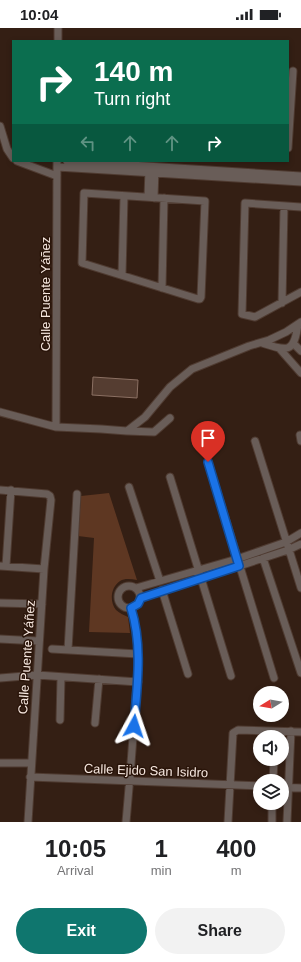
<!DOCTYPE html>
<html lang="en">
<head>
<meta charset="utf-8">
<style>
  :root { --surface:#fff; --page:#f2f2f2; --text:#202124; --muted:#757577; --accent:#0f766e }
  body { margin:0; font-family:Helvetica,sans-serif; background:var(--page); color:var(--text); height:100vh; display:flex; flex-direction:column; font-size:15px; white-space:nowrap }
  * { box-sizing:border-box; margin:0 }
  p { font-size:13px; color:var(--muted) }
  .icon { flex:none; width:22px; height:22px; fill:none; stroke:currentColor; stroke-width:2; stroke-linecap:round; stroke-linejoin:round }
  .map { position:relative; height:794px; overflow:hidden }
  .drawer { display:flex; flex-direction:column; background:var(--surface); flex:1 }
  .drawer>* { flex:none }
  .top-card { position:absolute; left:12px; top:12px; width:277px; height:122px; border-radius:0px; box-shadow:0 2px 6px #0003; background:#0b6e4f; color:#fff; overflow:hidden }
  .needle { width:26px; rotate:259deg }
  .fabs { position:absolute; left:253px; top:658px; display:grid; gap:8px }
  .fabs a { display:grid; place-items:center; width:36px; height:36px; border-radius:50%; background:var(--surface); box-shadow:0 2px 6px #0003; font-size:20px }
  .pin { position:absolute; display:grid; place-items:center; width:34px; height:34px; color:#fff; margin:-41px -17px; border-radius:50% 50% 50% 0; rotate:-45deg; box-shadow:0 0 4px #0007 }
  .pin .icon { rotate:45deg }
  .me { position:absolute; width:44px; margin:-22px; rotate:5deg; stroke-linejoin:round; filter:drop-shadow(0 0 3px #0008) }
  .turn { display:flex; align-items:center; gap:14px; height:84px; padding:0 16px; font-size:18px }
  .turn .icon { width:52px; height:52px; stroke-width:2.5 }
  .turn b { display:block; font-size:28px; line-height:34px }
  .lanes { display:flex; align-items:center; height:38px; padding:0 16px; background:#0003; justify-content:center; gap:20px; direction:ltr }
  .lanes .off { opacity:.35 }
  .eta { display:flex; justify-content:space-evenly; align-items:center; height:68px; text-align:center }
  .eta b { font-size:24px; font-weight:700; line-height:28px }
  .primary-button { display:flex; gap:8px; margin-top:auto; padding:8px 16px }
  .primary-button a { flex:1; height:46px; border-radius:24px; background:var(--accent); color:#fff; font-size:16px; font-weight:700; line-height:46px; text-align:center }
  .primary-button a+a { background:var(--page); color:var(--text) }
  .status { display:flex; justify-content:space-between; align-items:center; height:28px; padding:0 20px; background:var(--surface); direction:ltr }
  .status svg { height:11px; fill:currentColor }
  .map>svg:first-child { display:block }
  .green { fill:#5e3722 }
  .building { fill:#553d31; stroke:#8b7063 }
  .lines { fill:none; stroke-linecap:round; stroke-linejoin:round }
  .minor-casing { stroke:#4f3b31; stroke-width:9 }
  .minor { stroke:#695d58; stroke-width:7 }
  .route-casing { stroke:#114b97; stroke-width:10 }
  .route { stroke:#1a73e8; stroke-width:7 }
  .labels { text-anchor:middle; stroke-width:3; stroke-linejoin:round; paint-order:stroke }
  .street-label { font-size:13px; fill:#f7e8e0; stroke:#2a150a }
</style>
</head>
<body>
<div class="status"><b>10:04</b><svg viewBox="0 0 49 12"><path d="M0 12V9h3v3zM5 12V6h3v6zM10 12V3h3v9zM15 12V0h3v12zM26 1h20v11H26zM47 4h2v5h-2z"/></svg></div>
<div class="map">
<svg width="301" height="794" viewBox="0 0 301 794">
  <rect width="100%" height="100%" fill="#341f14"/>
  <path class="green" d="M109,465L137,552C131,551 125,550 120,553C111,559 109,573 116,582C119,585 124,587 128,589L130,605L89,604L94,510L78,508L81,468Z"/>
  <path class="building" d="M93,349L138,352L137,370L92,367Z"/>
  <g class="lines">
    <defs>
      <path id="minor" d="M58,13V0
        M0,98L7,121L13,130
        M288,120L293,43
        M17,133L57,148
        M67,133L301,148
        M57,139L301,154
        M84,165L205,173L201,269L200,271H198L82,235Z
        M148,169L149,140
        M154,170L155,141
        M301,179L245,175L242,286L255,289L301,264
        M122,247L124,168
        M162,260L164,170
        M282,275L284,178
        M262,315C287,323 294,326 298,296
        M294,316L301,323
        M279,320L301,345
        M0,384L56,399L101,401L127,403L145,389L170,359L192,341L249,318L269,312L286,304L301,294
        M56,399L57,133
        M127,403L154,404L170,390
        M300,407L301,413
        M255,413L301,560
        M208,434L274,650
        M170,449L231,648
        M129,459L160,553
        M0,462L47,466L50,468L51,472L44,541L28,794
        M263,530L301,645
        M0,538L44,541
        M6,538L11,462
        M118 569a11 11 0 1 1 22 0a11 11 0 1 1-22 0Z
        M136,560L237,531L286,514L301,505
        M162,562L188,646
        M141,570L288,522L301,516
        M0,575L42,576
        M0,611L39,613
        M52,621L138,626
        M68,622L77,466
        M0,650L37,647L138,654
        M60,692L61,649
        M95,695L99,651
        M0,735H31
        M30,749L260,758
        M273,753L274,731
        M282,759L301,760
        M126,794C129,760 132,727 134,693C137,656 142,616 131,580
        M228,794L233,705L238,702L301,704
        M272,794V775
        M287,794L291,703"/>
    </defs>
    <use href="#minor" class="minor-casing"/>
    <use href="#minor" class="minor"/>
  </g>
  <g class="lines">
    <defs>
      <path id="route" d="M134,698C137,659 143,618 131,580L138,576L141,570L239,538L208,434"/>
    </defs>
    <use href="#route" class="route-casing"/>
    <use href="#route" class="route"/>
  </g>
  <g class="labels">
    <g class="street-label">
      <text transform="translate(45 266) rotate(-90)" y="5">Calle Puente Yáñez</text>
      <text transform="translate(26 629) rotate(-86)" y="5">Calle Puente Yáñez</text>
      <text transform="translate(146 742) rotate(2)" y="5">Calle Ejido San Isidro</text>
    </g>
  </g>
</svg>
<div class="fabs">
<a><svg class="needle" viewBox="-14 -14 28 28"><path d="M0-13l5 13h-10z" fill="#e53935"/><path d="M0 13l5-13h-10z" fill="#757577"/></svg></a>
<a><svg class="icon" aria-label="sound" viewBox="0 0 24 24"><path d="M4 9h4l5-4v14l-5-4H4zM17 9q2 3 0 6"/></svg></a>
<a><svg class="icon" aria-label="layers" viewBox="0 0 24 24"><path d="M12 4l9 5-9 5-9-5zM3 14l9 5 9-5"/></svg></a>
</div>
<div class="pin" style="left:208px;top:434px;background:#d93025"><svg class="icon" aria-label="arrive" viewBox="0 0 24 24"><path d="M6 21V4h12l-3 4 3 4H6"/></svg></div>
<svg class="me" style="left:134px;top:698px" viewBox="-20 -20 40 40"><path d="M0-17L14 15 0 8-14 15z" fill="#1a73e8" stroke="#fff" stroke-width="4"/></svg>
<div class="top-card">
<div class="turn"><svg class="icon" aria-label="right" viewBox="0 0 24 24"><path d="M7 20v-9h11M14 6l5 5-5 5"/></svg><div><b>140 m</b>Turn right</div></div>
<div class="lanes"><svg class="icon off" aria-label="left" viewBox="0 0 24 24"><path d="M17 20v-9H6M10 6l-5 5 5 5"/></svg><svg class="icon off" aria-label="ahead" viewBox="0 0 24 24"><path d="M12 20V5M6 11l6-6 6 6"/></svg><svg class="icon off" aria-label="ahead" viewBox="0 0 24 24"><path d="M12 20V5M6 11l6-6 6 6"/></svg><svg class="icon" aria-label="right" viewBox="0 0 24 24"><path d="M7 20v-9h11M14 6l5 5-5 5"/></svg></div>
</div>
</div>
<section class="drawer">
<div class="eta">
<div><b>10:05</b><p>Arrival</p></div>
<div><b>1</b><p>min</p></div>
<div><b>400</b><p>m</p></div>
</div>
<div class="primary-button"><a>Exit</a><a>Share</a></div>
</section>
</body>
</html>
